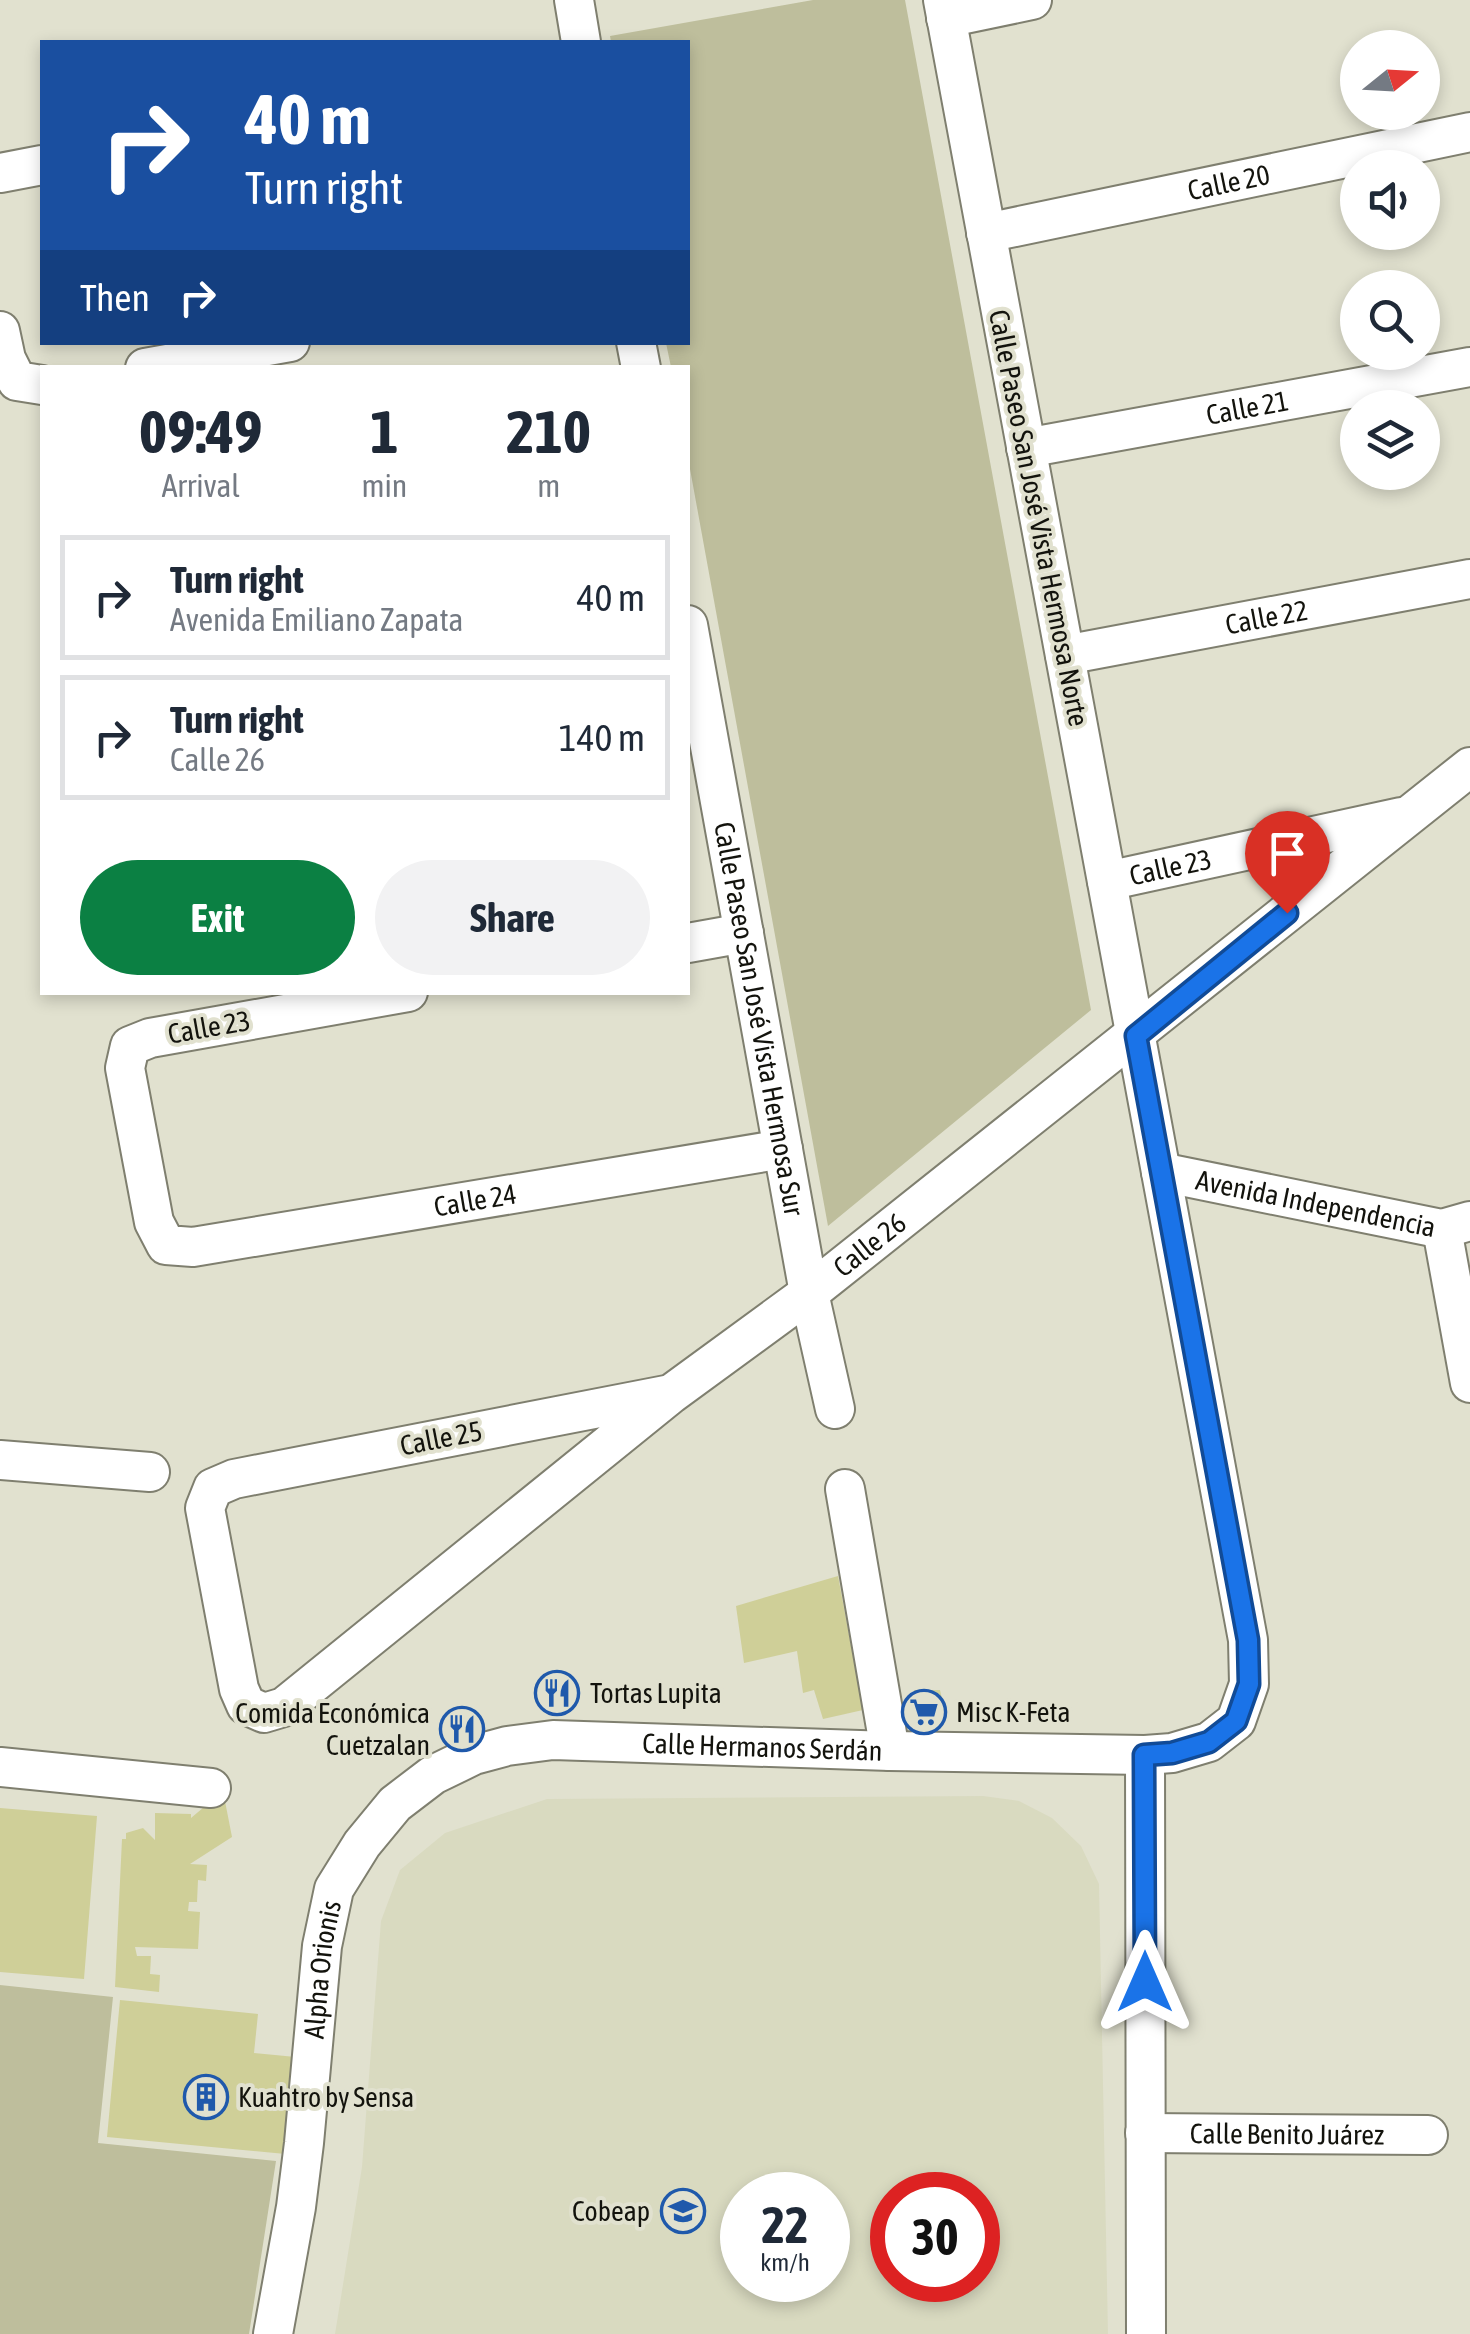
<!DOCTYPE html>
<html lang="en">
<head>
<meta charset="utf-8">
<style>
  :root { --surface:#fff; --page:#f2f2f3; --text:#1f2937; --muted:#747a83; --line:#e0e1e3; --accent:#0b8043 }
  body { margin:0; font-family:"Asap Condensed",sans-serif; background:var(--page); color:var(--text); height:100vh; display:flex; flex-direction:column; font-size:38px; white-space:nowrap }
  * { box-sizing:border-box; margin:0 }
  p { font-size:32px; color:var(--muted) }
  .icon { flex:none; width:55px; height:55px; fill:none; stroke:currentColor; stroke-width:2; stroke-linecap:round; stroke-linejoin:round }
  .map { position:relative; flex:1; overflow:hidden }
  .sheet { position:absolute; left:40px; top:365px; width:650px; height:630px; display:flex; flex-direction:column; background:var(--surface); border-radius:0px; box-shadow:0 5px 15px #0003 }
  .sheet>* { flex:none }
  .guide { position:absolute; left:40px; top:40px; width:650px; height:305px; border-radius:0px; box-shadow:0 5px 15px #0003; background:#1a4fa0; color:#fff; overflow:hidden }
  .needle { width:65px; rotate:72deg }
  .tools { position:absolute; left:1340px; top:30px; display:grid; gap:20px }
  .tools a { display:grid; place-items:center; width:100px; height:100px; border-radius:50%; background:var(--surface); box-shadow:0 5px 15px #0003; font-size:50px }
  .speed { position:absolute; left:720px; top:2172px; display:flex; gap:20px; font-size:50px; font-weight:700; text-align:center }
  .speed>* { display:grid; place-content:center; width:130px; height:130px; border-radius:50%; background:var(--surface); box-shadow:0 5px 15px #0003; line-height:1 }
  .speed small { font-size:25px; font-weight:400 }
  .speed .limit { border:15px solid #d22; background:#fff; color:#111 }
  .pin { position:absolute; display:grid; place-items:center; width:85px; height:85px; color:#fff; margin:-102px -42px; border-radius:50% 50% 50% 0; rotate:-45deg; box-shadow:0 0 10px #0007 }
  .pin .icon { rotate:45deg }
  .me { position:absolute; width:110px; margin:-55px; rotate:0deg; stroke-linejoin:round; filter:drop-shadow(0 0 8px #0008) }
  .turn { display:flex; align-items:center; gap:35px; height:210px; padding:0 40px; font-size:45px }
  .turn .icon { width:130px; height:130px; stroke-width:2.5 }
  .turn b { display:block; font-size:70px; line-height:85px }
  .then { display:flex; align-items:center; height:95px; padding:0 40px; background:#0003; gap:20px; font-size:38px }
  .eta { display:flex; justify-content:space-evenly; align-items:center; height:170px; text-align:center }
  .eta b { font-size:60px; font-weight:700; line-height:70px }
  .action { display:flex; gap:20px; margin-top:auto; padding:20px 40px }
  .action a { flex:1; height:115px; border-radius:60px; background:var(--accent); color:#fff; font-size:40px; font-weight:700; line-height:115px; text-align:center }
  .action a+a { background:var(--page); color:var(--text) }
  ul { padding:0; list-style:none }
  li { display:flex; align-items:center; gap:30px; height:125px; margin:0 20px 15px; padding:0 20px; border:5px solid var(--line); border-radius:0px }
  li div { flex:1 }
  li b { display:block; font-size:38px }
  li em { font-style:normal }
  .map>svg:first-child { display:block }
  .built { fill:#d9dac0; fill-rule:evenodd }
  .green { fill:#bebe9c }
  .building { fill:#cfcf98 }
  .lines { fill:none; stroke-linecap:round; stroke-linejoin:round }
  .minor-casing { stroke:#7f7f6f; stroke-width:42 }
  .minor { stroke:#fff; stroke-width:38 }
  .route-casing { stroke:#114b97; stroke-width:25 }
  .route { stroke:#1a73e8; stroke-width:18 }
  .labels { text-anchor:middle; stroke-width:8; stroke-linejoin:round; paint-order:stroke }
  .street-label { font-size:28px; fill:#13130d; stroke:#e1e1cf }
  .poi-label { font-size:28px; fill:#13130d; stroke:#e1e1cf; text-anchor:start }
</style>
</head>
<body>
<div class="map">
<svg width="1470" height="2334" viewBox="0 0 1470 2334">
  <rect width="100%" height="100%" fill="#e1e1cf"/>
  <path class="built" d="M983,1796L1019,1801L1052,1818L1081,1846L1099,1884L1108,2334H335L362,2167L381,1921L400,1870L445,1833L547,1799ZM828,2195V2280H742V2195ZM978,2195V2280H892V2195Z"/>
  <path class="green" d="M813,0H905L1091,1010L828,1226L688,458V368L671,367L666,343L688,342V42H611L610,36Z
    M0,1985L113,1997L98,2143L276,2161L249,2334H0Z"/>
  <path class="building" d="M838,1576L863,1710L823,1719L814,1690L803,1693L797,1651L744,1663L736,1606Z
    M914,1690H940L946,1717H922Z
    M223,1791L232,1837L190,1864L207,1865L206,1881L198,1880L197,1902H189L188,1911L200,1912L198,1949L135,1947L137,1956H151L150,1974L160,1975L159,1992L115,1987L122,1839H126V1833L143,1828L155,1840V1813L191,1814V1818Z
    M0,1808L97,1816L84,1979L0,1972Z
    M120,2000L258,2014L254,2053L306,2058L296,2155L107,2137Z"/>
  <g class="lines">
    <defs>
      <g id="minor">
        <path d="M574,0L581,42"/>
        <path d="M946,18L1032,0"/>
        <path d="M0,173L42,165"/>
        <path id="s1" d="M986,233L1470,132"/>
        <path d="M0,331L6,359L17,381L42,385"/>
        <path d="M636,342L641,368"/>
        <path d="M145,368L290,342"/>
        <path id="s2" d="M1026,448L1470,367"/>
        <path id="s3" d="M688,625L809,1293L835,1409"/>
        <path id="s4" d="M1065,655L1470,579"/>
        <path id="s5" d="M1107,881L1401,817"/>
        <path d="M688,943L744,933"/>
        <path id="s6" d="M408,992L150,1038L130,1046L125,1068L154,1222L166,1245L193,1247L783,1149"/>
        <path id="s7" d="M1161,1172L1442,1229L1470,1221"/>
        <path d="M1442,1229L1470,1383"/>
        <path id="s8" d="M671,1394L234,1479L213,1488L205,1508L239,1689L246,1705L264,1713L284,1707L671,1394L809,1293L1470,767"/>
        <path d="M0,1460L150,1472"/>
        <path d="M845,1489L890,1751"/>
        <path d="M1145,1755L1146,2334"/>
        <path d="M0,1767L211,1788"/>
        <path id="s9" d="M1145,2133L1428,2135"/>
        <path id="s10" d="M273,2334L296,2207L304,2143L322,1946L334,1889L362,1844L395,1804L433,1775L474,1755L507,1746L553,1740L890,1751L1145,1755L1172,1753L1209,1742L1236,1721L1249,1684L1248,1640L943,0"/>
      </g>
    </defs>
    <use href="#minor" class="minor-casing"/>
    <use href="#minor" class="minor"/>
  </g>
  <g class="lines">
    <defs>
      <path id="route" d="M1145,1982L1144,1755L1172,1753L1209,1742L1236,1721L1249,1684L1248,1640L1136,1036L1287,913"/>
    </defs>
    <use href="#route" class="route-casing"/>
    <use href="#route" class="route"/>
  </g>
  <defs>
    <symbol id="restaurant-ring" viewBox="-11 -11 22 22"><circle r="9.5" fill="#e1e1cf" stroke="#1f59ab" stroke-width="1.5"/><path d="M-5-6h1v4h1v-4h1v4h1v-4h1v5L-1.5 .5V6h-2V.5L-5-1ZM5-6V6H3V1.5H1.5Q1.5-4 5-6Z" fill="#1f59ab"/></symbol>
    <symbol id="supermarket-ring" viewBox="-11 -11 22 22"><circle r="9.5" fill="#e1e1cf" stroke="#1f59ab" stroke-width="1.5"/><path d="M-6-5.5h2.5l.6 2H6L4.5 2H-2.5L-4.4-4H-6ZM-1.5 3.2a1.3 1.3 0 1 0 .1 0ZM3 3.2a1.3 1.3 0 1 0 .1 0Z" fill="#1f59ab"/></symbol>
    <symbol id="building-ring" viewBox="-11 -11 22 22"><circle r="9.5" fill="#e1e1cf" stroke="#1f59ab" stroke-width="1.5"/><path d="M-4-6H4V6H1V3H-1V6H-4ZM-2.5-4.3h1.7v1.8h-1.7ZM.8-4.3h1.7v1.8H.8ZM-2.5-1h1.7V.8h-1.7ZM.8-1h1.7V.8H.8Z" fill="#1f59ab"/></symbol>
    <symbol id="school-ring" viewBox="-11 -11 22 22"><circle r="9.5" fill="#e1e1cf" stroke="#1f59ab" stroke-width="1.5"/><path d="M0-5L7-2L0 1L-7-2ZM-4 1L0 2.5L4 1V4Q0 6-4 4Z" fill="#1f59ab"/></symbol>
  </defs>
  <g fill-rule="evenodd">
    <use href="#restaurant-ring" x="532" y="1668" width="50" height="50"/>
    <use href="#supermarket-ring" x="899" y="1687" width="50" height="50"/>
    <use href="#restaurant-ring" x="437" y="1704" width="50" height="50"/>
    <use href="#building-ring" x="181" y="2072" width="50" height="50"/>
    <use href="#school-ring" x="658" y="2186" width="50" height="50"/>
  </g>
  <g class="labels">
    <g class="street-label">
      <text dy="10" stroke="none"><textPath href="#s1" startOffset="248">Calle 20</textPath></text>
      <text dy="10" stroke="none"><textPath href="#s2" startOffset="225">Calle 21</textPath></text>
      <text transform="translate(1039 518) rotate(79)" y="10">Calle Paseo San José Vista Hermosa Norte</text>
      <text dy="10" stroke="none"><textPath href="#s4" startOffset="205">Calle 22</textPath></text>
      <text dy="10" stroke="none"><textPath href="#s5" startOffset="65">Calle 23</textPath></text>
      <text dy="10" stroke="none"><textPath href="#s3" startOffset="400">Calle Paseo San José Vista Hermosa Sur</textPath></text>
      <text transform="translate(209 1027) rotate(-10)" y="10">Calle 23</text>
      <text dy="10" stroke="none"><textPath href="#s6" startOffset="802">Calle 24</textPath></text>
      <text dy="10" stroke="none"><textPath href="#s7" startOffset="158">Avenida Independencia</textPath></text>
      <text dy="10" stroke="none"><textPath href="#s8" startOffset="1478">Calle 26</textPath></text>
      <text transform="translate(441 1438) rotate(-11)" y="10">Calle 25</text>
      <text dy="10" stroke="none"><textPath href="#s10" startOffset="938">Calle Hermanos Serdán</textPath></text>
      <text dy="10" stroke="none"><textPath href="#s10" startOffset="368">Alpha Orionis</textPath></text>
      <text dy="10" stroke="none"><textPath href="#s9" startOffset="142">Calle Benito Juárez</textPath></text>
    </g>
    <g class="poi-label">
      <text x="590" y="1703">Tortas Lupita</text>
      <text x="956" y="1722">Misc K-Feta</text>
      <text x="430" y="1723" text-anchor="end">Comida Económica<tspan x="430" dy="32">Cuetzalan</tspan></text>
      <text x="238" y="2107">Kuahtro by Sensa</text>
      <text x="650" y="2221" text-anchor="end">Cobeap</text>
    </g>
  </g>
</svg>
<div class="tools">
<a><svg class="needle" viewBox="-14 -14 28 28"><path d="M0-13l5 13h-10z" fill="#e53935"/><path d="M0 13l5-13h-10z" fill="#747a83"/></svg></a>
<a><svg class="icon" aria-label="sound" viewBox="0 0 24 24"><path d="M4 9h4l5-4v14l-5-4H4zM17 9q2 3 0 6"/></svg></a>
<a><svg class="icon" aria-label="search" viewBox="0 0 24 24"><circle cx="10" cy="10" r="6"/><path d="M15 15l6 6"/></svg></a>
<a><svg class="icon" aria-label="layers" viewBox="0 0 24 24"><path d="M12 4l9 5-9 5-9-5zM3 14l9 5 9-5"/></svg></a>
</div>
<div class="speed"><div>22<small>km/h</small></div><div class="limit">30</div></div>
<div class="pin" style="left:1287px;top:913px;background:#d93025"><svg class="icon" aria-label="arrive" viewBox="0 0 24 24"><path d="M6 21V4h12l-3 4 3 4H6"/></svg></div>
<svg class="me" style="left:1145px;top:1982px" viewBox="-20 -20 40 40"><path d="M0-17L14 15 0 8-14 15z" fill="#1a73e8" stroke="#fff" stroke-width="4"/></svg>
<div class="guide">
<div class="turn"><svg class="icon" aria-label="right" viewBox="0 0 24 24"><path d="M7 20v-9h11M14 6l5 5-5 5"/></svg><div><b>40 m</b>Turn right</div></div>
<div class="then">Then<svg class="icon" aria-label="right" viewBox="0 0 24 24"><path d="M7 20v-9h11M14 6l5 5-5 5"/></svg></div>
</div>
<section class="sheet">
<div class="eta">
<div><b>09:49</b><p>Arrival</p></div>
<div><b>1</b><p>min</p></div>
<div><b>210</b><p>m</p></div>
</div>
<ul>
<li><svg class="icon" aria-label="right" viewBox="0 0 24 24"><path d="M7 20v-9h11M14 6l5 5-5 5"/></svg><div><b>Turn right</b><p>Avenida Emiliano Zapata</p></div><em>40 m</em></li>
<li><svg class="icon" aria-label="right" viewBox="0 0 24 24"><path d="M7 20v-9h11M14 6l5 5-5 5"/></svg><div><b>Turn right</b><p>Calle 26</p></div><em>140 m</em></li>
</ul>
<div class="action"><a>Exit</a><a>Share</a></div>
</section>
</div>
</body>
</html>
